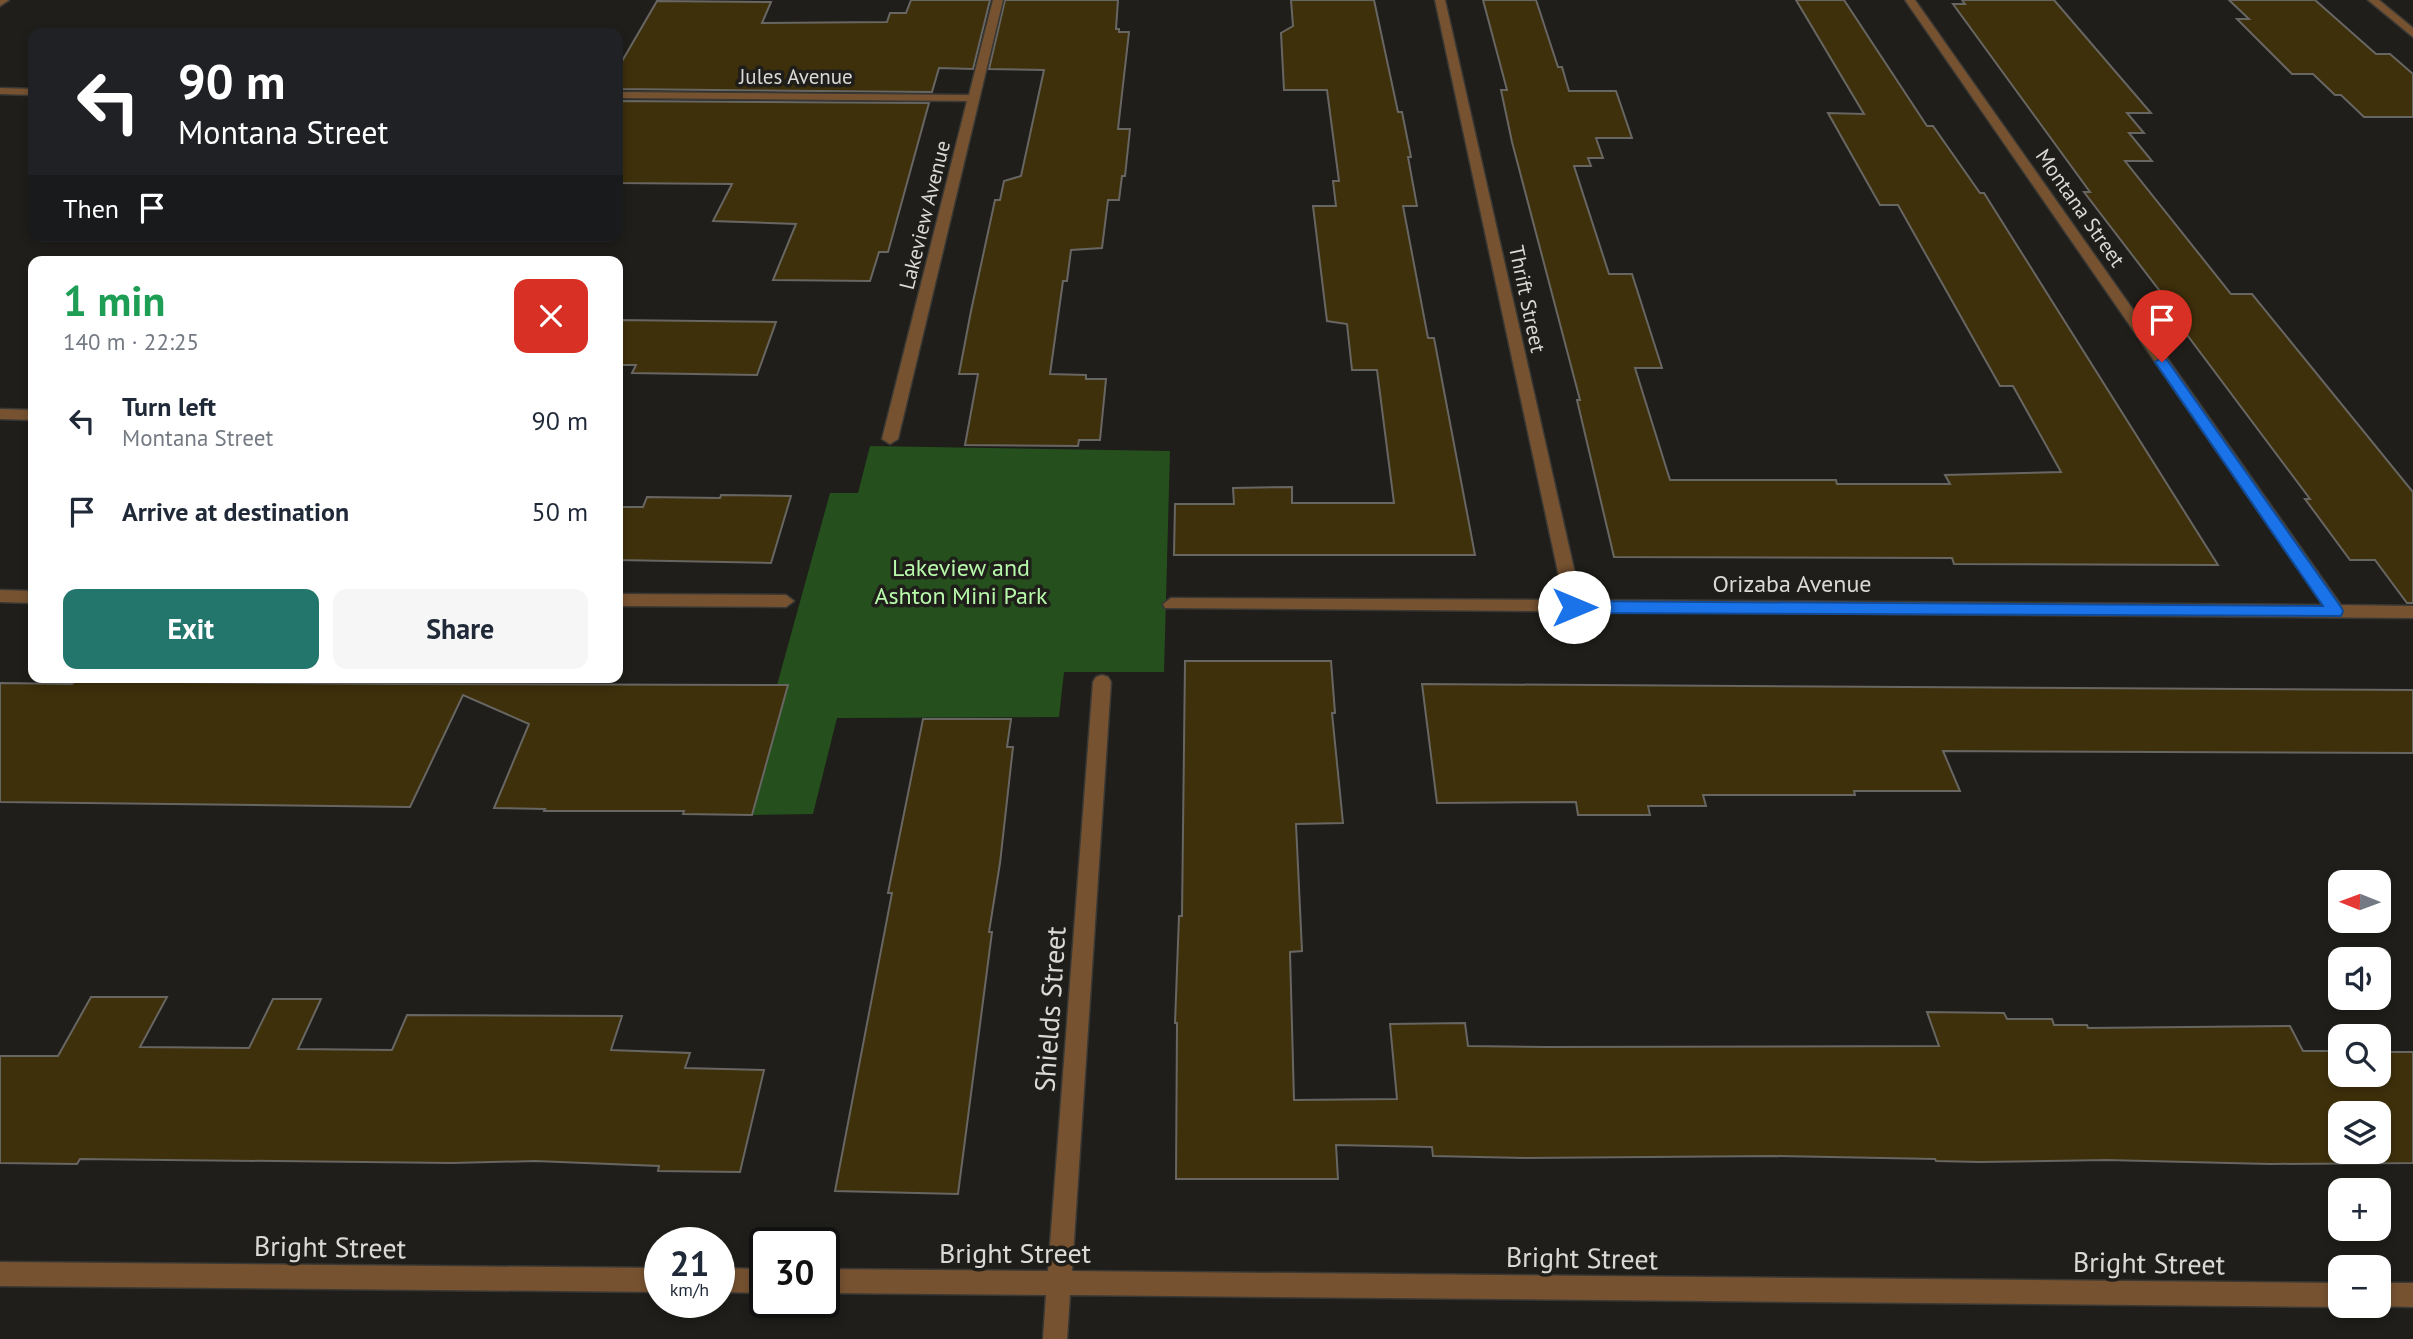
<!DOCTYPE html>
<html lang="en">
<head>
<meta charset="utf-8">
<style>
  :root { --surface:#fff; --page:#f6f6f7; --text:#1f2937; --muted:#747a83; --accent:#23766c }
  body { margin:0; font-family:"PT Sans",sans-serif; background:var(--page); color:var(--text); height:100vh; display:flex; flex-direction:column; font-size:26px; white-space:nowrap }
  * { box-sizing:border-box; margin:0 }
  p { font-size:23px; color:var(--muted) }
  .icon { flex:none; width:38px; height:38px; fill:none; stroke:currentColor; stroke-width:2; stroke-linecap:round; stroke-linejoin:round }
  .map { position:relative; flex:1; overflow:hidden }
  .panel { position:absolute; left:28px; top:256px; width:595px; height:427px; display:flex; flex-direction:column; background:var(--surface); border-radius:14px; box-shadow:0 4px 10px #0003 }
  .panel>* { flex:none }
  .top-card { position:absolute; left:28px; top:28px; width:595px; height:214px; border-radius:14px; box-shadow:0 4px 10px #0003; background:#202124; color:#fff; overflow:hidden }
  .needle { width:46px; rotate:271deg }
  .buttons { position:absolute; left:2328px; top:870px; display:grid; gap:14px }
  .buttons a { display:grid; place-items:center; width:63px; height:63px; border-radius:14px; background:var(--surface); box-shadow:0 4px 10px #0003; font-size:35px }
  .speed { position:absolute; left:644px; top:1227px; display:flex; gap:14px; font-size:35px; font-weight:700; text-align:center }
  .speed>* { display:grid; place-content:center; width:91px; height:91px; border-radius:50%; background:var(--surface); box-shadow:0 4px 10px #0003; line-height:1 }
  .speed small { font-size:18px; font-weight:400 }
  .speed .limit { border:4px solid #111; border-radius:10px; background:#fff; color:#111 }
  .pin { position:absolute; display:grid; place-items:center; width:60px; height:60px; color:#fff; margin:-72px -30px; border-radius:50% 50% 50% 0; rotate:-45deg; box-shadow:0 0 7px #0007 }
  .pin .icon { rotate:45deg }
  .me { position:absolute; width:77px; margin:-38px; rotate:90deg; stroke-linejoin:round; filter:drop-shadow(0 0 5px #0008) }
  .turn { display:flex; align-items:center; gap:24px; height:147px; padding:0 35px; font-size:32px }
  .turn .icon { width:91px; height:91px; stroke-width:2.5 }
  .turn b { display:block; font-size:49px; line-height:60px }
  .then { display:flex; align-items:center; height:66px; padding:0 35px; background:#0003; gap:14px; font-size:26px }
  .round { display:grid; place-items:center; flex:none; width:74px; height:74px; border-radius:14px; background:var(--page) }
  .overview { display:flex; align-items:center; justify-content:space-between; height:119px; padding:0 35px }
  h1 { font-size:42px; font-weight:700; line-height:52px; color:#1e9e55 }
  .action { display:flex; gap:14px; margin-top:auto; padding:14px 35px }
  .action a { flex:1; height:80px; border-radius:14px; background:var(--accent); color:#fff; font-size:28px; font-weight:700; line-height:80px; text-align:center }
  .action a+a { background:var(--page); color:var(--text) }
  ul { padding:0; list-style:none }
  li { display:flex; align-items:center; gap:21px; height:91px; padding:0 35px }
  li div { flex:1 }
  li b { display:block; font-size:26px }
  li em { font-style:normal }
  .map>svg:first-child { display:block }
  .green { fill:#254f1c }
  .building { fill:#3e300b; stroke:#686662; stroke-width:2; fill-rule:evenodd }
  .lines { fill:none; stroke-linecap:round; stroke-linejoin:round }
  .minor-casing { stroke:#393834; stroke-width:3 }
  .minor { fill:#765230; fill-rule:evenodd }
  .route { fill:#1a73e8; stroke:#114b97; stroke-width:2 }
  .labels { text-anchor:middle; stroke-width:7; stroke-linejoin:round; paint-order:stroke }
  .far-street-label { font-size:21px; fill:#dad9d7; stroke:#1f1e1a }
  .park-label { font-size:24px; fill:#b7f8aa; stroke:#1f1e1a }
  .street-label { font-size:24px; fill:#dad9d7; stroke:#1f1e1a }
  .near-street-label { font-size:28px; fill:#dad9d7; stroke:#1f1e1a }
</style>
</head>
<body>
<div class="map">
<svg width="2413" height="1339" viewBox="0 0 2413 1339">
  <rect width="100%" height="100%" fill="#1f1e1a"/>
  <path class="green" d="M870,446L1170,451L1164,672H1064L1059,717L837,718L813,814L752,815L788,686L777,685L830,493H858Z"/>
  <path class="building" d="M911,0H990L973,69L939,68L932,92L618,89V68L657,1L771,2L762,23L887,22L890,13H906Z
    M1005,0H1118L1116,29H1119V32H1129L1118,129H1130L1125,176H1122L1119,200H1108L1102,248L1071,250L1067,281H1063L1050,374L1086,375V379H1106L1100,440H1079L1078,446L965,445L978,374H959L971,311L995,200H1000L1004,181L1021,176L1044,70L989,69Z
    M1291,0H1374L1398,112H1402L1411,157H1408L1417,206H1403L1428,338H1434L1475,555H1174L1175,504H1234L1233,488L1292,487V503H1394L1377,370H1352L1347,324L1327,321L1313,206H1336L1333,181H1339L1327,90H1284L1281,33L1293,26Z
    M1483,0H1536L1558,67H1562L1569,91H1616L1632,138H1596L1603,158H1588L1591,166H1574L1609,274H1632L1662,368H1635L1670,480H1836L1837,484H1950L1945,475L2061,472L2013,386H2000L1898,205H1880L1828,113L1864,114L1796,0H1844L1927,126H1933L1980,193H1984L2218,565L1954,564L1952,558L1614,557L1577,400H1580L1512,142L1501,90H1507Z
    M1962,0H2054L2151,113H2127L2144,133H2129L2152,161H2125L2231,294H2252L2413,492V603H2407L2375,560H2350L2305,499H2310L2179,324H2185L2084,192H2090L1953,4H1965Z
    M2229,0H2315L2376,54H2390L2413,74V117H2364L2341,95H2335L2313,74H2292L2237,19H2249Z
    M618,101L929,103L888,252H879L870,281L773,280L796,224L713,221L732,184L618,183Z
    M618,320L776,322L757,375L632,373L636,365H618Z
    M721,495L791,496L771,563L618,560V507H643L647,497L720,498Z
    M1185,661H1331L1335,713H1332L1343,823L1296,824L1302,951L1290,952L1294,1100L1397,1099L1390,1024L1465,1023L1468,1046L1547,1047L1939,1046L1927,1012L2004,1013L2007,1019H2052L2054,1025H2087L2088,1028L2290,1026L2303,1051H2340V1074H2378V1052H2413V1163L2270,1164L2106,1160L1980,1162L1936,1161L1935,1159L1772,1156L1525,1158L1433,1156L1432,1147L1336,1145L1338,1179H1176L1177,1023H1175L1179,916H1182ZM2340,1113H2378V1152H2340Z
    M75,681L387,684L788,685L752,815L683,814L684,811H544L545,809L494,808L529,724L463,695L410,807L0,802V683L72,684Z
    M1422,684L2413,690V753L1943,751L1960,791H1854L1855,795H1703L1706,806H1648L1650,815H1578L1576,802L1437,803Z
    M923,719H1011L1007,747H1013L1000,863L989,932H992L958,1194L835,1191L892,893H888Z
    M91,997H167L140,1047L249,1048L273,999H321L298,1049L392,1050L407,1015L622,1016L611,1050L690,1053L685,1068L764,1070L740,1172L658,1171L659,1166L535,1161L452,1163L80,1159L77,1164L0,1163V1056H58Z"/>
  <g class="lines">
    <defs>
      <path id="minor" d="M0,0H9L0,6Z
        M993,0H1003L898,439L890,444L882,439L967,101L618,98V92L969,95Z
        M1435,0H1445L1581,600L2323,605L1905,0H1915L2341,605L2413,606V618L1165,608L1163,604L1171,598L1564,600Z
        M2368,0H2379L2413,28V37Z
        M0,88L33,89V95L0,94Z
        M0,409L33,410V420L0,419Z
        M0,590L33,591V603L0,602Z
        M618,594L786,595L794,601L786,607L618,606Z
        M1102,675L1108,677L1111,682L1072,1271L2340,1283V1306H2344L2340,1307L1070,1295L1067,1339H1043L1046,1295L824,1293V1269L1048,1271L1093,682L1096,677Z
        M0,1262L660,1268V1292L0,1286Z
        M719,1268L765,1269V1293L719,1292Z
        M2378,1283H2413V1307L2374,1306H2378Z"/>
    </defs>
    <use href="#minor" class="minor-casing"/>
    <use href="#minor" class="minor"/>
  </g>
  <path class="route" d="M2162,358L2167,360L2341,607L2343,611L2341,616L1574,613L1566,607L1574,601L2323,606L2155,362Z"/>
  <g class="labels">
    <g class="far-street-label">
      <text x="796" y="84">Jules Avenue</text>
      <text transform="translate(2080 208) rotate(55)" y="7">Montana Street</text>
      <text transform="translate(925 215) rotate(-76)" y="7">Lakeview Avenue</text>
      <text transform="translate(1527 299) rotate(78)" y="7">Thrift Street</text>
    </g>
    <g class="park-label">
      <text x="961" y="576">Lakeview and<tspan x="961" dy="28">Ashton Mini Park</tspan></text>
    </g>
    <g class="street-label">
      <text x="1792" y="592">Orizaba Avenue</text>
    </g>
    <g class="near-street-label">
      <text transform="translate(1050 1009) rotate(-86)" y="10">Shields Street</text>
      <text transform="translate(330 1247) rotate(1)" y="10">Bright Street</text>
      <text x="1015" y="1263">Bright Street</text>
      <text transform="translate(1582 1258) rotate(1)" y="10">Bright Street</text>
      <text transform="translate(2149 1263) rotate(1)" y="10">Bright Street</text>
    </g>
  </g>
</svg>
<div class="buttons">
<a><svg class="needle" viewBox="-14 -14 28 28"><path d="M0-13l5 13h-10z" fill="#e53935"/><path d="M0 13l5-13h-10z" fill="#747a83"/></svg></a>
<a><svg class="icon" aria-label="sound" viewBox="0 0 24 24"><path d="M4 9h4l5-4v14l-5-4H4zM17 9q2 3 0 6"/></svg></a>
<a><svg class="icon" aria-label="search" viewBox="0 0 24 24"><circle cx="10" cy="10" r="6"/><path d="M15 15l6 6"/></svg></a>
<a><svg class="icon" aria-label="layers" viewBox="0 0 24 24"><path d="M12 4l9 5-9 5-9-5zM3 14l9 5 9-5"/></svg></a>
<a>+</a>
<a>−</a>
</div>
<div class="speed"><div>21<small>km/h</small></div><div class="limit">30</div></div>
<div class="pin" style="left:2162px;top:362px;background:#d93025"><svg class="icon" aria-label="arrive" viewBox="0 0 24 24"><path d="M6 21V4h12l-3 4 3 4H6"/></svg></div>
<svg class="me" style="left:1574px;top:607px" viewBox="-20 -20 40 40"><circle r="19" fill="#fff"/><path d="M0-13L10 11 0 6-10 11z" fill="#1a73e8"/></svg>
<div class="top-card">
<div class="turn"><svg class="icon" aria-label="left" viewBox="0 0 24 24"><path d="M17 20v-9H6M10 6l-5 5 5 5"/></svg><div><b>90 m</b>Montana Street</div></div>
<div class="then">Then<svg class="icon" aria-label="arrive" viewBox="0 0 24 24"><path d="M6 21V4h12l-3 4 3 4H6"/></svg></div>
</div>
<section class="panel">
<div class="overview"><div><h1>1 min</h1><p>140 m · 22:25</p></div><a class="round" style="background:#d93025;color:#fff"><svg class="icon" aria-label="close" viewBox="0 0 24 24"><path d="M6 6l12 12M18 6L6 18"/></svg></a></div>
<ul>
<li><svg class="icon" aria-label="left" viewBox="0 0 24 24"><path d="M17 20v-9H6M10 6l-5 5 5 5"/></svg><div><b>Turn left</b><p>Montana Street</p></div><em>90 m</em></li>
<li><svg class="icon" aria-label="arrive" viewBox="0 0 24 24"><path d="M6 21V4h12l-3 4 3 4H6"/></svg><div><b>Arrive at destination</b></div><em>50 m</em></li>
</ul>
<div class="action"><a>Exit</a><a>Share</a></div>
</section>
</div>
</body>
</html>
